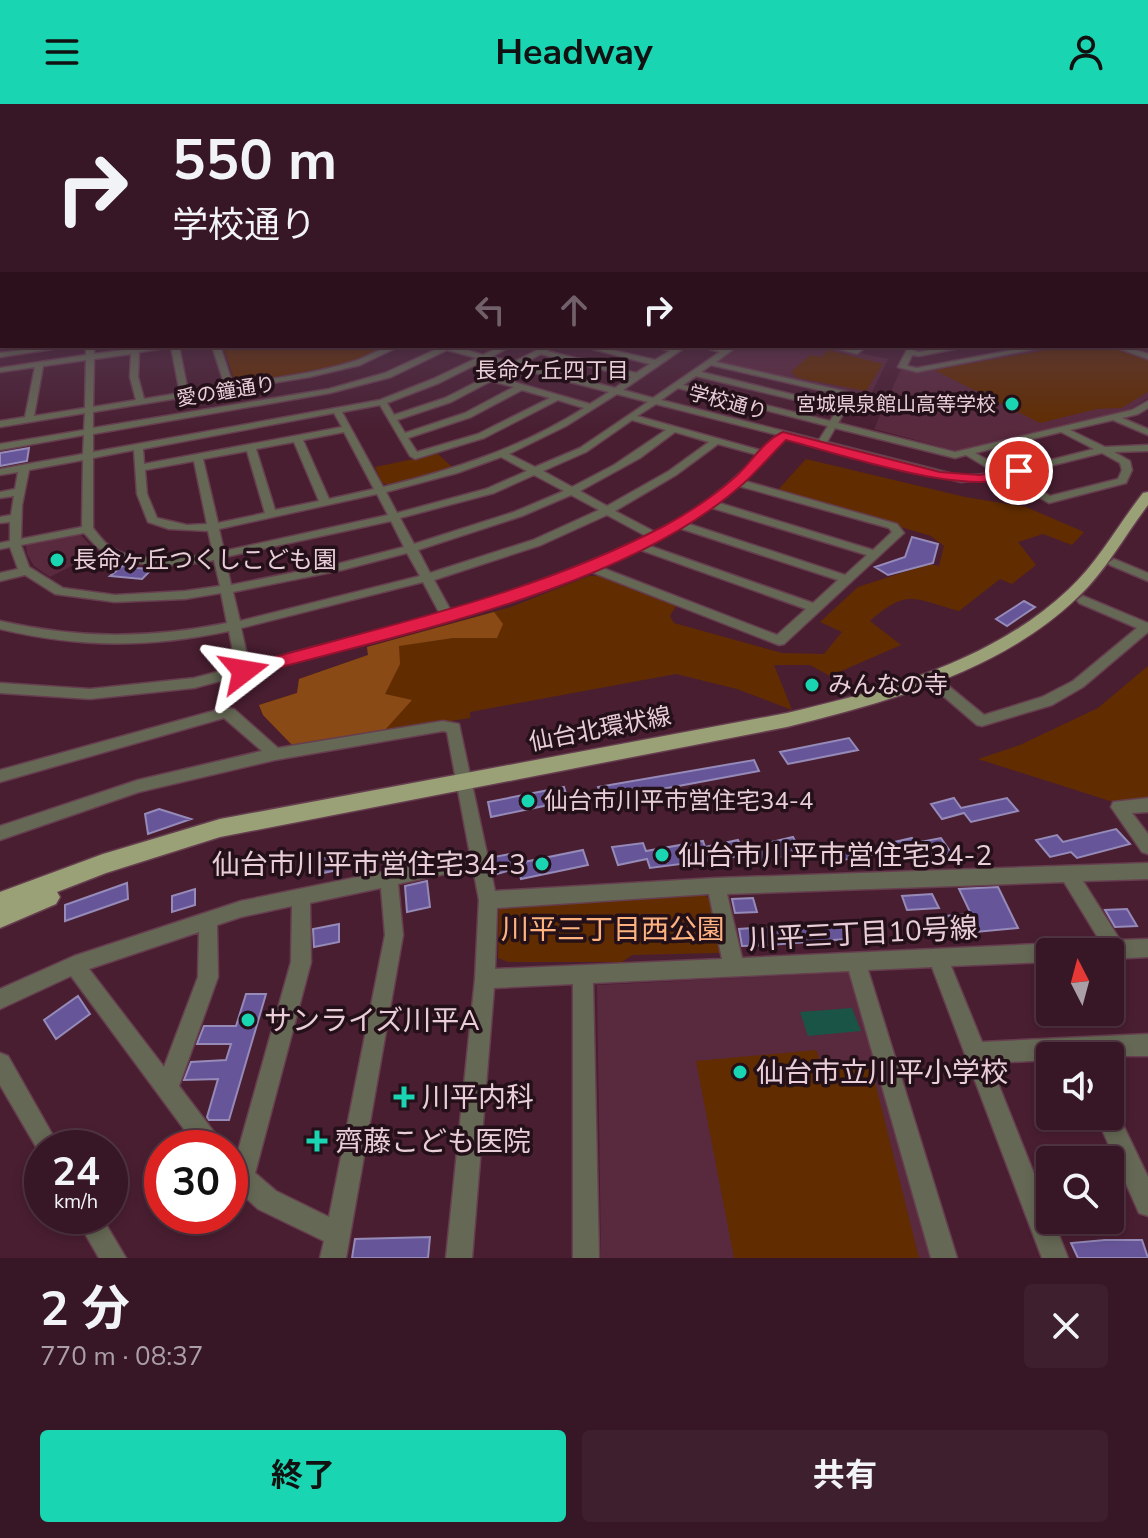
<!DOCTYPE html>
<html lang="ja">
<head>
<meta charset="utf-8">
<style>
  :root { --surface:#371625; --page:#3e1f2d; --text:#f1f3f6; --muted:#aa9fa7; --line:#513542; --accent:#19d5b2 }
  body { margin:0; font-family:"Nunito Sans","Noto Sans JP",sans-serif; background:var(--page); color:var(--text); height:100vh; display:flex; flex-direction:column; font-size:30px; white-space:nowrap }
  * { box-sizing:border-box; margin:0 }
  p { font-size:26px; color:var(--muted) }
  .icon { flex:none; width:44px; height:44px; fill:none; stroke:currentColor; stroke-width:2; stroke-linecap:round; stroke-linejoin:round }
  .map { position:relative; height:1154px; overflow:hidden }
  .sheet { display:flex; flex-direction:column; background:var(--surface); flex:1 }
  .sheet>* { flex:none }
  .banner { position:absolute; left:0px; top:0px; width:1148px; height:244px; box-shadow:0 4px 12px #0003,0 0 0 2px var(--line); background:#371625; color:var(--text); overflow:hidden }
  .needle { width:52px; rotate:354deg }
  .buttons { position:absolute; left:1036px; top:834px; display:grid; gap:16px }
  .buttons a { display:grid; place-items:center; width:88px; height:88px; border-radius:8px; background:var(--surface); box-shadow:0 4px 12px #0003,0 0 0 2px var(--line); font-size:40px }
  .speed { position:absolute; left:24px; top:1026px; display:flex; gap:16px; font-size:40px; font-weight:700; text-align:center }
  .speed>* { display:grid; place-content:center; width:104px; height:104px; border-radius:50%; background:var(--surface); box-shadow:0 4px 12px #0003,0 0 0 2px var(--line); line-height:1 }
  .speed small { font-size:20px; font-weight:400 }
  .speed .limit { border:12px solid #d22; background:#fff; color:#111 }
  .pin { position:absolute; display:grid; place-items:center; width:68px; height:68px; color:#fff; margin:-34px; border:4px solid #fff; border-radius:50%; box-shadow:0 2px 8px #0007 }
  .me { position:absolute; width:88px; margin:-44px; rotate:76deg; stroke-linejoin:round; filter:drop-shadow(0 0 6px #0008) }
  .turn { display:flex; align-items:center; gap:28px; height:168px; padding:0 40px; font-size:36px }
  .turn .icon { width:104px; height:104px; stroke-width:2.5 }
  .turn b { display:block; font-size:56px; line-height:68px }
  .lanes { display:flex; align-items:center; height:76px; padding:0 40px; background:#0003; justify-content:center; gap:40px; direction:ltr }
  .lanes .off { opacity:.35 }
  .round { display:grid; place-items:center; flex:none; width:84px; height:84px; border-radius:8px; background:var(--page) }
  .summary { display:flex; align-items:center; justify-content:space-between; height:136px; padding:0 40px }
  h1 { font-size:48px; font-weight:700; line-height:60px }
  .primary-button { display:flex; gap:16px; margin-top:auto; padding:16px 40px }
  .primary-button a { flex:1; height:92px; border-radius:8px; background:var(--accent); color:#111; font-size:32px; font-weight:700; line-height:92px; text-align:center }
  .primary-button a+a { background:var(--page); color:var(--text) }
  header { display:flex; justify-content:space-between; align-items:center; height:104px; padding:0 40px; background:var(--accent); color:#111; font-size:36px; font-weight:700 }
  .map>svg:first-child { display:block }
  .built { fill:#59293d }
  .green { fill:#612d00 }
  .forest { fill:#8a4a16 }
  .water { fill:#1a5447 }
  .building { fill:#675599; stroke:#958ab8; stroke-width:2 }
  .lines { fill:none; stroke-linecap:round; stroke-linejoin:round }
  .minor-casing { stroke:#663e4f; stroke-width:3 }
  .major-casing { stroke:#663e4f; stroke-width:3 }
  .minor { fill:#656854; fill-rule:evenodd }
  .major { fill:#9ba177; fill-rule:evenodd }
  .route { fill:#e11d48; stroke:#92132f; stroke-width:2 }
  .poi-dot { fill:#19d5b2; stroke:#231018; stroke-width:3 }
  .labels { text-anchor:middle; stroke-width:7; stroke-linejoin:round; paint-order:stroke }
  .far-street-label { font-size:20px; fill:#eaced7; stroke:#231018 }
  .far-poi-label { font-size:20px; fill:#eaced7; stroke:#231018; text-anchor:end }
  .far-neighbourhood-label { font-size:22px; fill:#eaced7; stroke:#231018 }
  .poi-label { font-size:24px; fill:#eaced7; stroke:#231018; text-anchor:start }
  .street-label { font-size:24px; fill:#eaced7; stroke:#231018 }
  .near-poi-label { font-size:28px; fill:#eaced7; stroke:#231018; text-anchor:start }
  .near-park-label { font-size:28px; fill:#fdb27f; stroke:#231018 }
  .near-street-label { font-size:28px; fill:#eaced7; stroke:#231018 }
</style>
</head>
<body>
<header><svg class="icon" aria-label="menu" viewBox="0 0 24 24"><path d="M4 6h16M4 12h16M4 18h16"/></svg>Headway<svg class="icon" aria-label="person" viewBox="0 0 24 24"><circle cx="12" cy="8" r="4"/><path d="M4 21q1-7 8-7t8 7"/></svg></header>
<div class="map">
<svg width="1148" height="1154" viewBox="0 0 1148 1154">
  <rect width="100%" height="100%" fill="#491e31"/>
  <path class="built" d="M742,242H826L888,255L870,293L718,258Z
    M1057,242H1110L1148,255V294L1129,306L957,347L874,325L901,265L921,268Z
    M80,430L97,449L50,473L34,462L27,450L26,440Z
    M853,868L936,1154H601L597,881Z"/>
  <path class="green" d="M223,242H392L352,259L236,281Z
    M1069,242H1106L1148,256V288L1121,304L1097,305L1040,319L934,266Z
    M828,246L883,260L866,287L798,274L791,268L810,251L821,253Z
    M438,350L453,364L392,381L382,379L375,363Z
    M806,355L965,393L1026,403L1084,428L1072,441L1043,430L1018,438L1036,461L1012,480L1000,475L959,507C914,495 908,484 870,517L901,541L830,572L810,561H774L792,606L737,585L676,570L470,608V614L293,642L263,611L259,601L297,589L299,575L368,551L367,543L511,503L589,472H598L676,502L670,512L674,519L782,549L824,550L842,528L820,518L858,483L929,460L939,462L944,442L931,432L777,387Z
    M1148,562V695L1110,697L978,655L1020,641L1098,604Z
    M698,787L713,797L724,847L718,849L632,851L622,858H508L498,854L499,798Z
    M816,946L822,962L870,958L919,1154H734L696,957Z"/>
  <path class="forest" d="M494,508L503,520L497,534H453L399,542L400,560L385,590L412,596L384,627L293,642L263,611L259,601L297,589L299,575L368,551L367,543Z"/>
  <path class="water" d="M852,904L861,927L808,932L800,908Z"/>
  <path class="building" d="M29,344L27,357L0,362V349Z
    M912,433L938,440L933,459L888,471L875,463L905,453Z
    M124,461L136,464L152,465L142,475L110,472Z
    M1024,497L1035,503L1007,522L996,515Z
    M849,634L858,646L788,660L780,648Z
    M754,656L759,667L603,696L598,683Z
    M564,683L568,697L491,713L488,698Z
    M954,694L961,704L1007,694L1018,707L971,718L964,709L942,715L931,700Z
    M159,705L191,715L148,730L145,710Z
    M1116,725L1130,740L1077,754L1071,748L1050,753L1036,736L1057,731L1063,738Z
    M793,733L801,748L747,761L742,752L650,764L647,755L618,761L612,743L643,739L646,747L703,737L705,743L738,736L742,745Z
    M912,734L915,739L941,734L952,750L927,755L921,747L894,752L886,740Z
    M862,737L871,751L843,756L835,742Z
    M583,746L588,761L521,775L518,764L497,770L494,753L516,749L519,759Z
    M341,749L342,765L319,770V754Z
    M427,777L430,803L407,808L405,782Z
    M127,779L128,795L65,817V801Z
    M998,783L1018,824L954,830L945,812L971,810L959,785Z
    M195,785V801L172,808V792Z
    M932,790L939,804L907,806L902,792Z
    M753,794L757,808L735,809L732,795Z
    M1127,805L1137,822L1115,823L1105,806Z
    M840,818L846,835L769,841L742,842L739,825Z
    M339,820V838L314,843L313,825Z
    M246,890H266L229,1016H209L207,1013L218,975L184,976L191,958L226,956L231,940H197L204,922H236Z
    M78,892L90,910L56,935L44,916Z
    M430,1133L428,1154H352L355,1135Z
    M1105,1136H1142L1148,1154H1078L1071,1139Z"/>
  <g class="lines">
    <defs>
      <path id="minor" d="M0,186H2V190H0Z
        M1146,189H1148L1146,195Z
        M0,202H2L0,207Z
        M1146,217H1148V221H1146Z
        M52,242H73L0,253V249Z
        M86,242H94V250L131,245V242H139V244L179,242L188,288L225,282L212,242H220L233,281C273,274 313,270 352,258C368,253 382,242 400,242L360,261L309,273L93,308V324L329,285L385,269L439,244L436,242H454L483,251L501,242H511L491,253L514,258L545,242H555L547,247L636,269L650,260L581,242H595L655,256L670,247L653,242H687L623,286L653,294L720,248L698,242L725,245L729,242H738L716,258L853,289L854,291L838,319L955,348L1132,306L1148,297V304L1138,310L1122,314L1148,325V331L1113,316L1070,326L1105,343L1148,341V347L1114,348L1130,357L1132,366L1126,379L1049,399L1003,373L961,378L786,333L745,377L897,420L904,429L784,540L779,541L589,467L489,505L194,584L90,595L0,589V579L90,585L194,574L236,563L229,527C148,544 81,544 0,525V517C80,535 147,535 227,519L221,489L185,495L115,498L55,490L25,471L0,477V469L18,465L10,443L0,445V439L10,437V418L0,419V413L11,411L14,392L0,394V388L15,385L18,368L0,371V365L83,350L84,331L0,346V340L84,326L85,309L0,323V317L25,313L35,263L0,268V264L86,251ZM171,243L180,289L144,295L138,273L139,248ZM447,246L477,254L433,275L380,296L93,348V330L330,289L391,273ZM131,250L130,273L136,296L93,303L94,255ZM541,250L631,273L615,284L522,260ZM86,256L85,304L34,312L43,262ZM485,256L508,262L445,294L394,311L387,299L439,279ZM711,261L845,292L840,302L701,268ZM516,264L609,288L590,300L497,273ZM696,272L837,306L830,317L683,281ZM491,277L514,283L465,309L405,329L397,316L451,298ZM678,284L828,322L819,336L661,296ZM522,286L550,294L478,330L417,348L408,334L471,313ZM617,290L648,298L580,344L535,363L509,350L566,322ZM558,296L584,304C523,343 453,366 383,383L342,308L380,301L410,352L415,355L484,334ZM656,300L778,331L763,347L637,312ZM334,309L342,323L144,360L143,345ZM632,316L666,326L614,361L572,383L543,367L586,348ZM835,324L955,354L966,351L996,369L961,372L827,338ZM344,328L374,385L329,395L303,336ZM675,328L709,338L669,367L607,402L580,387L640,354ZM1061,328L1094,345L1007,367L975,349ZM294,338L319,397L275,406L256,345ZM718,340L758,351C729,382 693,409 655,428L615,407L676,371ZM134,346L137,390L148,418L169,425L208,427L213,449C186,455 135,460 111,443C104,439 98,430 93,424V354ZM247,347L265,409L218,419L203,355ZM1102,349L1120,359L1122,366L1118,375L1050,392L1014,371ZM501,353L527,367L486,385L397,409L386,388L457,369ZM83,356L82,423L21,435L22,401L29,366ZM194,357L207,420L187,421L157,414L147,390L145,366ZM534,371L564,387L514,408L414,440L400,414L494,389ZM739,382L889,424L892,428L873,446L716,398ZM377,390L388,411L224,447L219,425ZM571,391L599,406L533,436L430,469L418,446L522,412ZM709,403L867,451L845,471L686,419ZM607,411L646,432C584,463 518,490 451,507L434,476L541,441ZM391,417L404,443L341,459L231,481L225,453ZM679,424L838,476L813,499L647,441ZM84,429C90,435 96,443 102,447C127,466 186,462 214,456L220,482L185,487L115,491L63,484L29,463L21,441ZM638,445L806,505L777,531L600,463ZM407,449L420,472L240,517L233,488L342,466ZM423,478L440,510L249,560L241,524Z
        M826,242L855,245L859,242H867L857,250Z
        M909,242H917L914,247L919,248L953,242H970L919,252L912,251L907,262L917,264L1034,242H1050L917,268L898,263Z
        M1112,242H1123L1148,250V255Z
        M1114,455L1148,469V477L1110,461L1108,459Z
        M1083,492L1148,519V528L1083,583L1052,601L982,622L977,621L935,585L933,582L935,579H945L984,611L1042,593L1073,577L1137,524L1079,499L1077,496Z
        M224,604L234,605L278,644L443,617L459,620L495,787L716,774L1148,759V775L1083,777L1120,836L1148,835V853L1110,855V848H1050V858L951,862L982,938L1148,930V952H1050V956L990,959L1050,1110V1116H1053L1068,1154H1042L932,863L868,866L957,1154H931L849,867L593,879L599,1154H573V880L494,884L472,1154H446L475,875L479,796L473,764L398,780L403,831L346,1154H320L324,1137L258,1105L230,1079V1051L236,1054L291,858L292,802L241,813L217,821L218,873L179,982L220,1036L224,1044H198L71,872L0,905V885L74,852L241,797L470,750L447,628L443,627L275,656L139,688L0,736V722L138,676L262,647L224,614L0,678V666ZM1064,778L1100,837L742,854L727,790ZM381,784L385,831L329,1113L276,1087L255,1069L311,858L310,799ZM709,790L722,855L495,865L497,804ZM199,828L198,873L164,963L89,865Z
        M1148,694V708L1132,709L1148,730V750L1142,748L1111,703L1113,698Z
        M0,949L8,952L60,1044H42V1053L0,981Z
        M1110,1002L1115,1004L1148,1073V1112L1139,1109L1096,1012H1110Z
        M75,1112H101L126,1154H99Z"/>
      <path id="major" d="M1146,234L1148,235V241L1146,240Z
        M1148,388V401C1125,431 1106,467 1078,493C1000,568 890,597 787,623L220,733L106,769L57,788L60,793L56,800L0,824V788L103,750L220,715L787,609C886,586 993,557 1069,485C1098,458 1118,421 1143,389Z"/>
    </defs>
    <use href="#minor" class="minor-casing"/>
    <use href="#major" class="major-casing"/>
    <use href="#minor" class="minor"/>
    <use href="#major" class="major"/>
  </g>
  <linearGradient id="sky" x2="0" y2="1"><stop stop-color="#28101b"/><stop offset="0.5" stop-color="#59415a"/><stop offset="1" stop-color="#59415a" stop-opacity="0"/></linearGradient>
  <rect width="1148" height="327" fill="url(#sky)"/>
  <path class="route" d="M783,328L940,368L980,371L1019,364L1026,367C982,400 838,349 786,336C772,350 758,366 744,379C626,486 396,531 244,573L235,567L238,563C383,522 530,492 664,422C688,409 715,391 735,373C750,360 764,336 783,328Z"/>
  <g class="poi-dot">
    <circle cx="1012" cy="300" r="8"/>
    <circle cx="57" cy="456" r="8"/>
    <circle cx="812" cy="581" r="8"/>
    <circle cx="528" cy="697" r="8"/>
    <circle cx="662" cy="751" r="8"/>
    <circle cx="542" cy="760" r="8"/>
    <circle cx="248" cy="916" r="8"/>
    <circle cx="740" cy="968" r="8"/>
    <path d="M400 981h8v8h8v8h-8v8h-8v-8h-8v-8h8z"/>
    <path d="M313 1025h8v8h8v8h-8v8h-8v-8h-8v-8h8z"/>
  </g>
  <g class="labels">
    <g class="far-street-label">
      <text transform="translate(226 287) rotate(-9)" y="7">愛の鐘通り</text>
      <text transform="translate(728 298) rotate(15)" y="7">学校通り</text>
    </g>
    <g class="far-poi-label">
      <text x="996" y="307">宮城県泉館山高等学校</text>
    </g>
    <g class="far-neighbourhood-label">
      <text x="552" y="274">長命ケ丘四丁目</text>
    </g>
    <g class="poi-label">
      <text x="73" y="464">長命ヶ丘つくしこども園</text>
      <text x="828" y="589">みんなの寺</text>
      <text x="544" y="705">仙台市川平市営住宅34-4</text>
    </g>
    <g class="street-label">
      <text transform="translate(600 625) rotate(-11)" y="8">仙台北環状線</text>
    </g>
    <g class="near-poi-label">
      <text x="678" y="761">仙台市川平市営住宅34-2</text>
      <text x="526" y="770" text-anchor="end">仙台市川平市営住宅34-3</text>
      <text x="264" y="926">サンライズ川平A</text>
      <text x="756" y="978">仙台市立川平小学校</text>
      <text x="422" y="1003">川平内科</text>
      <text x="335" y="1047">齊藤こども医院</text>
    </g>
    <g class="near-park-label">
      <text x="613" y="835">川平三丁目西公園</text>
    </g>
    <g class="near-street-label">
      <text transform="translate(863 829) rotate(-3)" y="10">川平三丁目10号線</text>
    </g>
  </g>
</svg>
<div class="buttons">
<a><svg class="needle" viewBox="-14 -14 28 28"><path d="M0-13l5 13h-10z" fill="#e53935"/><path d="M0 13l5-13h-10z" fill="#aa9fa7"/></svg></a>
<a><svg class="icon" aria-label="sound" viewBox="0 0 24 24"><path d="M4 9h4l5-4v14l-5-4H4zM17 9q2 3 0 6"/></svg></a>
<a><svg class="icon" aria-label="search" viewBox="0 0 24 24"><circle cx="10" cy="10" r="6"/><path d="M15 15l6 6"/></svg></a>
</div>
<div class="speed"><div>24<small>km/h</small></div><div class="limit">30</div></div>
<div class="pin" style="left:1019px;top:367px;background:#d93025"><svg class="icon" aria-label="arrive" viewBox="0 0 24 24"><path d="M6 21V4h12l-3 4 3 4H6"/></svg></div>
<svg class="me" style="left:244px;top:567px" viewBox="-20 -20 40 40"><path d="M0-17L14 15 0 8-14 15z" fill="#e11d48" stroke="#fff" stroke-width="4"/></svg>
<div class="banner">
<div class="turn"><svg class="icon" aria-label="right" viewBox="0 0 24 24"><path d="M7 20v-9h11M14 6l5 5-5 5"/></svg><div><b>550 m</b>学校通り</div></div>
<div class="lanes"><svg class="icon off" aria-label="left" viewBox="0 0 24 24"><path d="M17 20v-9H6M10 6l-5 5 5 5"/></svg><svg class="icon off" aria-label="ahead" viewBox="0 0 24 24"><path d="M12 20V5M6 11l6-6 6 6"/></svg><svg class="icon" aria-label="right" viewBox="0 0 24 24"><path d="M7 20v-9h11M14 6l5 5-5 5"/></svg></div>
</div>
</div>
<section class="sheet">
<div class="summary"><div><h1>2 分</h1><p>770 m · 08:37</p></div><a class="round"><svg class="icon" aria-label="close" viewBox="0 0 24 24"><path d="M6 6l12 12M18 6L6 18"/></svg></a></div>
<div class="primary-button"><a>終了</a><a>共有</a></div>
</section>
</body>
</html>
